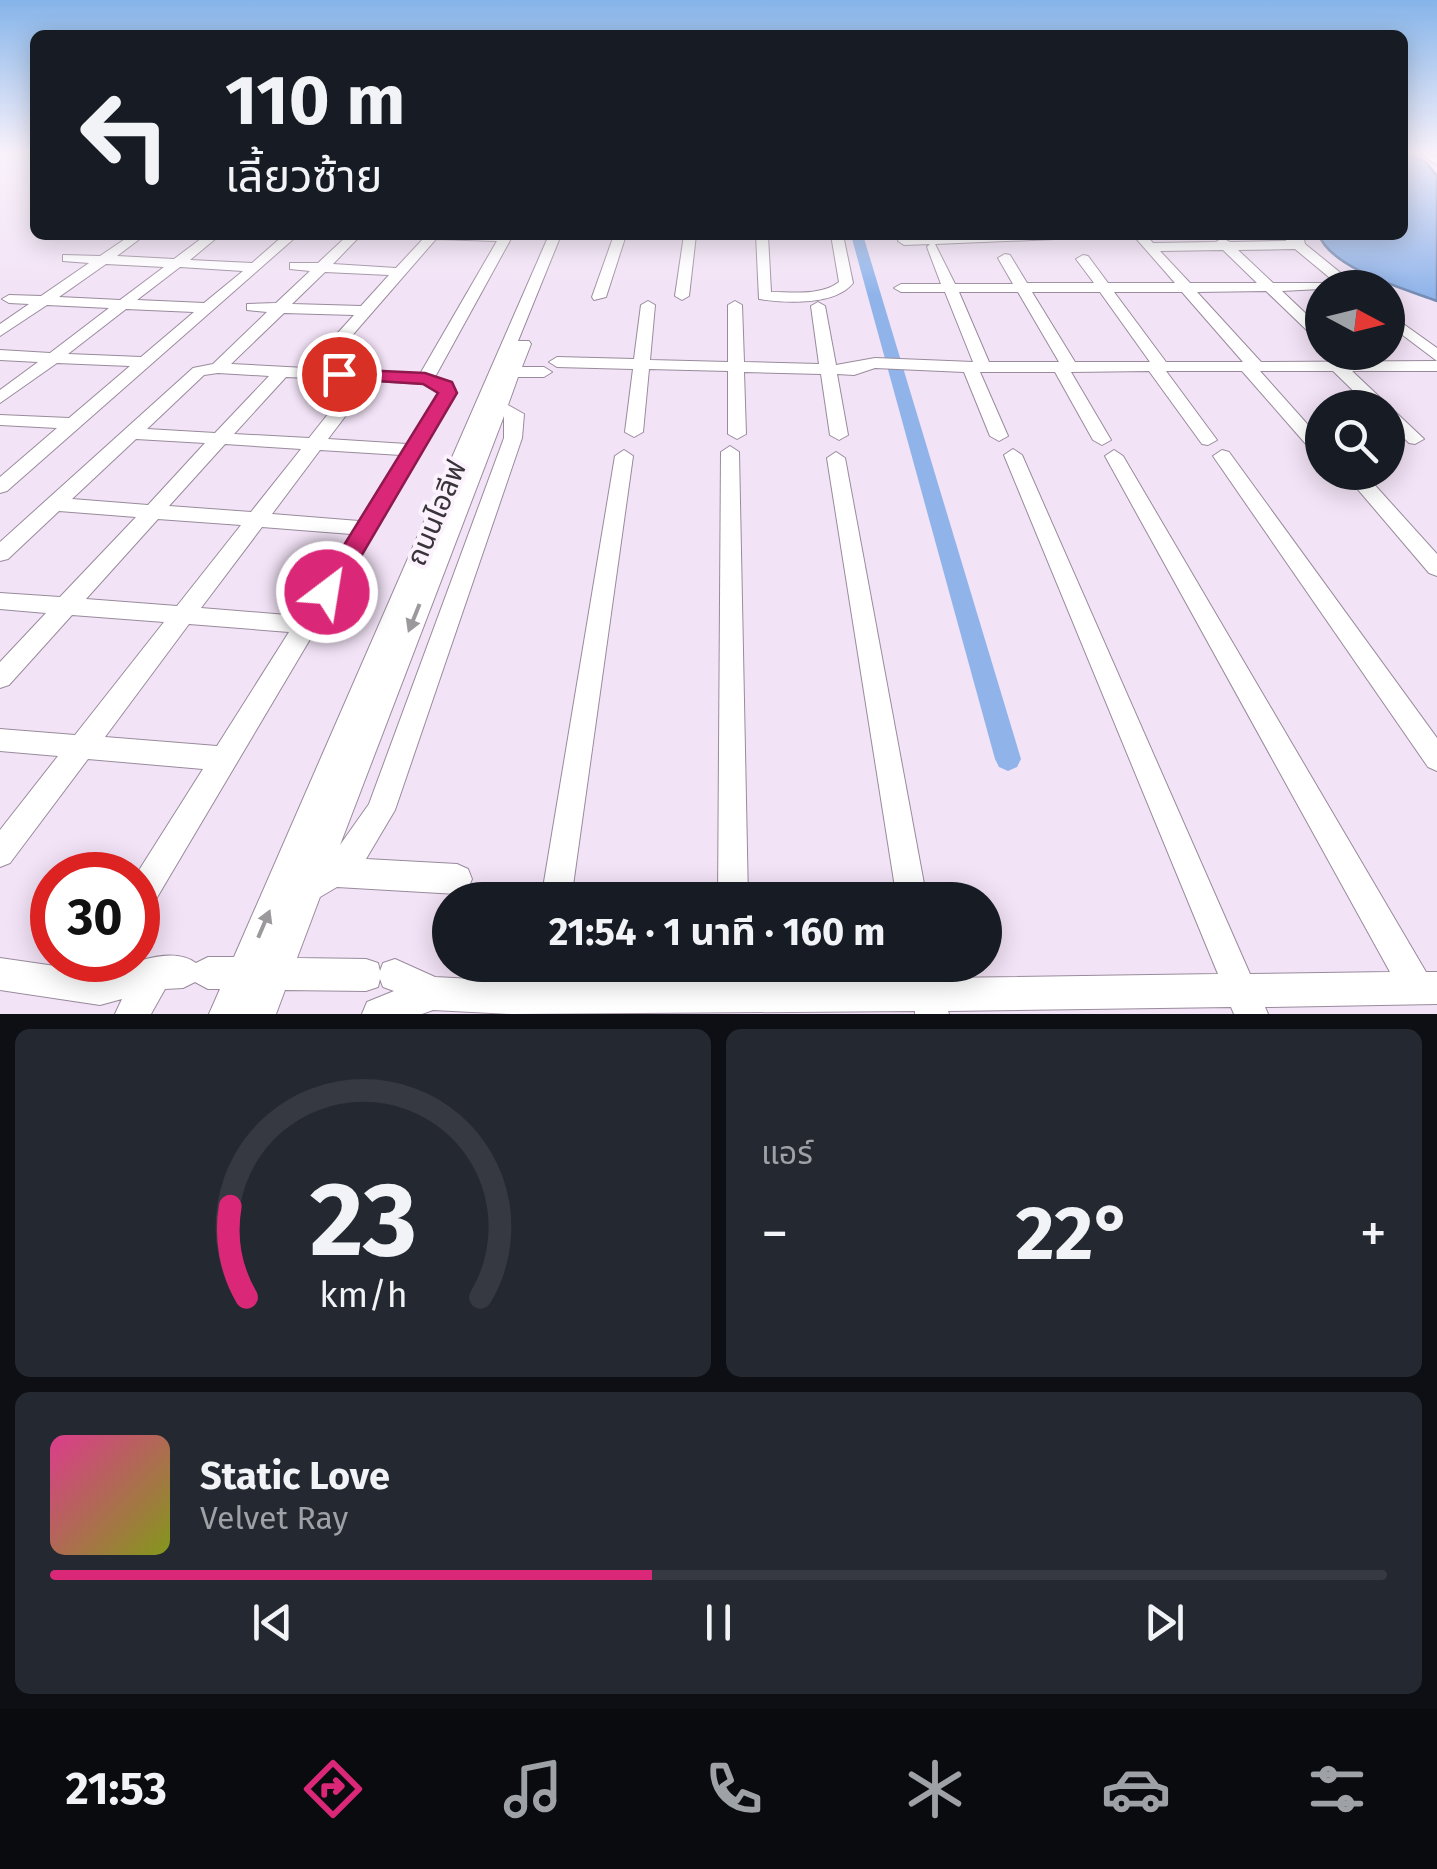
<!DOCTYPE html>
<html lang="th">
<head>
<meta charset="utf-8">
<style>
	body { margin:0; font-family:"Fira Sans","Noto Sans Thai",sans-serif; background:#242831; color:#f1f3f6; height:100vh; display:flex; flex-direction:column; font-size:38px; white-space:nowrap }
	* { box-sizing:border-box; margin:0 }
	p { font-size:32px; color:#9ea1a6 }
	.icon { flex:none; width:55px; height:55px; fill:none; stroke:currentColor; stroke-width:2; stroke-linecap:round; stroke-linejoin:round }
	.map { position:relative; height:1014px; overflow:hidden }
	.details { display:flex; flex-direction:column; gap:15px; padding:15px; background:#0d0f14; flex:1 }
	.details>* { flex:none }
	.top-card { position:absolute; left:30px; top:30px; width:1378px; height:210px; border-radius:15px; box-shadow:0 5px 25px #0003; background:#171b24; color:#f1f3f6; overflow:hidden }
	.needle { width:65px; rotate:97deg }
	.buttons { position:absolute; left:1305px; top:270px; display:grid; gap:20px }
	.buttons a { display:grid; place-items:center; width:100px; height:100px; border-radius:50%; background:#171b24; box-shadow:0 5px 25px #0003; font-size:50px }
	.speed { position:absolute; left:30px; top:852px; display:flex; gap:20px; font-size:50px; font-weight:700; text-align:center }
	.speed>* { display:grid; place-content:center; width:130px; height:130px; border-radius:50%; background:#171b24; box-shadow:0 5px 25px #0003; line-height:1 }
	.speed .limit { border:15px solid #d22; background:#fff; color:#111 }
	.pin { position:absolute; display:grid; place-items:center; width:85px; height:85px; color:#fff; margin:-42px; border:5px solid #fff; border-radius:50%; box-shadow:0 2px 10px #0007 }
	.me { position:absolute; width:110px; margin:-55px; rotate:31deg; stroke-linejoin:round; filter:drop-shadow(0 0 8px #0008) }
	.turn { display:flex; align-items:center; gap:35px; height:210px; padding:0 30px; font-size:45px }
	.turn .icon { width:130px; height:130px; stroke-width:2.5 }
	.turn b { display:block; font-size:70px; line-height:85px }
	.big { font-size:75px; font-weight:700; line-height:1.1 }
	.details .tile { flex:1; display:flex; flex-direction:column; justify-content:center; gap:15px; min-width:0; padding:0 35px; border-radius:15px; background:#242831 }
	.details .dial { align-items:center; gap:0 }
	.dial svg { height:260px; overflow:visible; fill:none; stroke:#363941; stroke-width:7; stroke-linecap:round; text-anchor:middle }
	.dial text { fill:#f1f3f6; stroke:none }
	.song { display:flex; align-items:center; gap:30px }
	.cover { width:120px; height:120px; border-radius:15px; background:linear-gradient(135deg,hsl(330 70% 55%),hsl(70 70% 35%)) }
	.played { height:10px; border-radius:5px; background:linear-gradient(90deg,#db2777 45%,#363941 45%) }
	.keys { display:flex; justify-content:space-around; direction:ltr }
	.heat { display:flex; justify-content:space-between; align-items:center; font-size:55px; direction:ltr }
	.details .tiles { flex:1; display:grid; gap:15px; grid-template-columns:1fr 1fr }
	.tile:last-child { grid-column:span 2 }
	.trip { position:absolute; left:432px; top:882px; width:570px; height:100px; border-radius:50px; background:#171b24; box-shadow:0 5px 25px #0003; font-weight:700; line-height:100px; text-align:center }
	.tab-bar { display:flex; height:160px; justify-content:space-around; align-items:center; background:#090b0e; color:#9ea1a6 }
	.tab-bar .icon { width:70px; height:70px }
	.tab-bar .current { color:#db2777 }
	.tab-bar b { font-size:45px; color:#f1f3f6 }
	.map>svg:first-child { display:block }
</style>
</head>
<body>
<div class="map">
<svg width="1437" height="1014" viewBox="0 0 1437 1014">
	<rect width="100%" height="100%" fill="#f2e3f6"/>
	<path fill="#90b4ea" stroke="#768db5" stroke-width="2.5" d="M1403,153L1426,162L1437,176V301C1405,289 1332,269 1319,235H1402Z"/>
	<g fill="none" stroke-linecap="round" stroke-linejoin="round">
		<polygon fill="#90b4ea" fill-rule="evenodd" points="851,235 863,235 1021,759 1017,767 1008,771 999,767 995,759"/>
		<g stroke="#998b9c" stroke-width="2">
			<g id="minor">
				<polygon points="1418,152 1430,152 1437,157 1437,165"/>
				<path d="M131,235H145L117,256L174,259L206,235H220L190,260L252,263L284,235H298L7,491L0,493V477L57,428L0,425V415L69,418L130,366L57,363L0,403V390L38,362L0,360V350L50,353L109,308L47,305L0,336V324L29,304L9,303L2,299L9,295L41,296L89,263L63,261V255L100,256ZM106,264L164,267L120,300L59,297ZM180,267L243,271L204,303L137,300ZM126,309L194,312L141,357L68,354Z"/>
				<path d="M348,235H361L333,264L396,268L423,239L416,235H513L435,377L451,382L456,393L149,911L138,915L136,875L203,769L88,759L10,863L0,867V830L58,756L0,751V729L75,735L164,622L72,615L9,685L0,688V662L46,613L0,609V593L60,597L136,517L59,511L8,559L0,561V542L193,368L213,364L267,312L247,310V304L276,303L310,271L290,269V263H318ZM436,239L497,241L420,374L323,369ZM325,272L389,275L361,306L292,304ZM284,313L354,315L306,368L231,364ZM218,373L269,376L215,433L147,429L204,375ZM286,377L355,380L309,438L234,434ZM372,381L423,384L438,389L440,393L407,444L328,439ZM136,439L205,443L148,505L72,499ZM225,444L301,449L251,512L169,506ZM320,450L401,455L359,521L272,514ZM158,519L241,525L177,606L86,599ZM262,527L351,534L299,616L201,608ZM189,624L289,632L217,746L105,737Z"/>
				<path d="M549,235H561L518,341H529L531,344L522,367H544L552,372L544,377H518L508,405L524,414L522,438L395,810L366,859L457,864L468,869L472,879L468,889L457,894L337,887L320,897L297,958L366,959L378,963L380,971L383,963L395,959L435,977L527,982L530,965H562L560,982L718,980V965H750L751,980L909,978L907,965H939L942,978L1218,974L1004,455L1013,449L1022,455L1250,974L1390,972L1105,456L1114,450L1123,456L1426,972H1437V1004L1265,1007L1268,1014H1234L1231,1007L948,1011L949,1014H915V1011L512,1014L433,1010L422,1014H362L367,1002L394,991L383,987L380,979L378,987L366,991L285,990L276,1014H209L220,989H208L195,982L183,988L165,989L151,1014H115L122,999L100,1005L0,990V958L76,969L81,960H116L112,969C138,962 173,946 196,963L208,957H234ZM504,416V438L369,804L340,845Z"/>
				<polygon points="614,235 626,235 606,297 594,300 592,297"/>
				<polygon points="684,235 696,235 689,296 682,300 675,296"/>
				<path d="M756,235H768L771,292C793,292 821,296 839,282L831,235H843L853,283C835,306 786,303 759,299Z"/>
				<path d="M959,235H1061L1055,239L935,244L955,284H1013L998,258L1005,254L1010,255L1027,283H1094L1076,259L1083,255L1088,256L1108,283H1175L1133,235H1146L1153,243L1216,242L1222,238L1230,242L1286,241L1285,235H1303L1305,244L1358,287L1282,291L1322,329V342L1317,340L1266,291L1197,292L1261,362L1437,361V371H1352L1424,439L1415,444L1409,443L1388,422V408H1371L1333,371H1260L1317,435L1320,439L1311,444L1305,443L1242,371H1166L1217,440L1208,445L1202,444L1149,371L1071,372L1111,440L1102,445L1093,440L1055,372H980L1008,436L999,441L990,436L964,372L875,368L854,375L837,374L848,435L839,440L830,435L821,374L744,372L746,434L737,439L728,434V371L649,369L643,432L634,437L625,432L633,369L557,367L549,362L557,357L634,359L641,305L648,301L655,305L650,360L728,362V305L735,301L742,305L744,362L819,364L811,306L818,302L825,306L836,365L875,358L973,362L945,292H901L894,288L901,284H941L927,247L930,244L904,245L898,241L899,238ZM1295,249L1336,283H1273L1238,250ZM1223,250L1257,283H1190L1160,251ZM959,292H1018L1059,362H989ZM1032,292H1100L1150,362H1075ZM1114,292H1182L1243,362H1166Z"/>
				<polygon points="1388,313 1437,348 1437,361 1388,324"/>
				<polygon points="730,446 739,452 748,900 718,900 721,452"/>
				<polygon points="624,450 633,456 571,900 541,900 615,456"/>
				<polygon points="1222,450 1229,452 1437,738 1437,771 1428,767 1213,456"/>
				<polygon points="836,452 845,458 927,900 897,900 827,458"/>
				<polygon points="1343,472 1363,472 1437,554 1437,576 1429,573"/>
			</g>
		</g>
		<use href="#minor" fill="#fff" fill-rule="evenodd"/>
	</g>
	<defs><path id="oneway-solid" d="M-6-.8H1V-3.2L6.5 0L1 3.2V.8H-6Z" transform="scale(2.5)"/></defs>
	<g fill="#9c999c">
		<use href="#oneway-solid" transform="translate(414 618) rotate(112)"/>
		<use href="#oneway-solid" transform="translate(264 924) rotate(-67)"/>
	</g>
	<linearGradient id="sky" x2="0" y2="1"><stop stop-color="#85b4e9"/><stop offset="0.52" stop-color="#f9f2fb"/><stop offset="1" stop-color="#f9f2fb" stop-opacity="0"/></linearGradient>
	<rect width="1437" height="294" fill="url(#sky)"/>
	<polygon fill="#db2777" stroke="#8e194d" stroke-width="2.5" points="339,369 425,373 452,382 457,393 336,599 318,599 315,592 438,393 423,384 332,378 332,371"/>
	<g text-anchor="middle" stroke-width="8" stroke-linejoin="round" paint-order="stroke">
		<g font-size="28" fill="#39333a" stroke="#fcf2fe">
			<text transform="translate(436 513) rotate(-67)" y="10">ถนนไอลีฟ</text>
		</g>
	</g>
</svg>
<div class="buttons">
<a><svg class="needle" viewBox="-14 -14 28 28"><path d="M0-13l5 13h-10z" fill="#e53935"/><path d="M0 13l5-13h-10z" fill="#9ea1a6"/></svg></a>
<a><svg class="icon" aria-label="search" viewBox="0 0 24 24"><circle cx="10" cy="10" r="6"/><path d="M15 15l6 6"/></svg></a>
</div>
<div class="speed"><div class="limit">30</div></div>
<div class="pin" style="left:339px;top:374px;background:#d93025"><svg class="icon" aria-label="arrive" viewBox="0 0 24 24"><path d="M6 21V4h12l-3 4 3 4H6"/></svg></div>
<svg class="me" style="left:327px;top:592px" viewBox="-20 -20 40 40"><circle r="17" fill="#db2777" stroke="#fff" stroke-width="3"/><path d="M0-11L8 9 0 5-8 9z" fill="#fff"/></svg>
<div class="trip">21:54 · 1 นาที · 160 m</div>
<div class="top-card">
<div class="turn"><svg class="icon" aria-label="left" viewBox="0 0 24 24"><path d="M17 20v-9H6M10 6l-5 5 5 5"/></svg><div><b>110 m</b>เลี้ยวซ้าย</div></div>
</div>
</div>
<section class="details">
<div class="tiles">
<div class="tile dial"><svg viewBox="0 0 100 80">
<path d="M14 69A42 42 0 1 1 86 69"/>
<path d="M14 69A42 42 0 0 1 9 41" stroke="#db2777"/>
<text x="50" y="56" font-size="32" font-weight="700">23</text>
<text x="50" y="72" font-size="11">km/h</text>
</svg></div>
<div class="tile"><p>แอร์</p>
<div class="heat"><a>−</a><b class="big">22°</b><a>+</a></div>
</div>
<div class="tile">
<div class="song"><i class="cover"></i><div><b>Static Love</b><p>Velvet Ray</p></div></div>
<div class="played"></div>
<div class="keys"><svg class="icon" aria-label="previous" viewBox="0 0 24 24"><path d="M18 5L8 12l10 7zM5 5v14"/></svg><svg class="icon" aria-label="pause" viewBox="0 0 24 24"><path d="M8 5v14M16 5v14"/></svg><svg class="icon" aria-label="next" viewBox="0 0 24 24"><path d="M6 5l10 7-10 7zM19 5v14"/></svg></div>
</div>
</div>
</section>
<nav class="tab-bar">
<b>21:53</b>
<svg class="icon current" aria-label="directions" viewBox="0 0 24 24"><path d="M12 3l9 9-9 9-9-9zM9 14v-3h6M13 9l2 2-2 2"/></svg>
<svg class="icon" aria-label="music" viewBox="0 0 24 24"><path d="M9 18V5l10-2v13"/><circle cx="6" cy="18" r="3"/><circle cx="16" cy="16" r="3"/></svg>
<svg class="icon" aria-label="phone" viewBox="0 0 24 24"><path d="M5 4h4l2 5-3 2q2 4 5 5l2-3 5 2v4C11 20 4 13 5 4z"/></svg>
<svg class="icon" aria-label="climate" viewBox="0 0 24 24"><path d="M12 3v18M4 7l16 10M4 17L20 7"/></svg>
<svg class="icon" aria-label="car" viewBox="0 0 24 24"><path d="M5 17H2v-5l4-1 3-4h7l3 4 3 1v5h-3M9 17h6M6 11h13"/><circle cx="7" cy="17" r="2"/><circle cx="17" cy="17" r="2"/></svg>
<svg class="icon" aria-label="filters" viewBox="0 0 24 24"><path d="M4 7h16M4 17h16"/><circle cx="9" cy="7" r="2"/><circle cx="15" cy="17" r="2"/></svg>
</nav>
</body>
</html>
